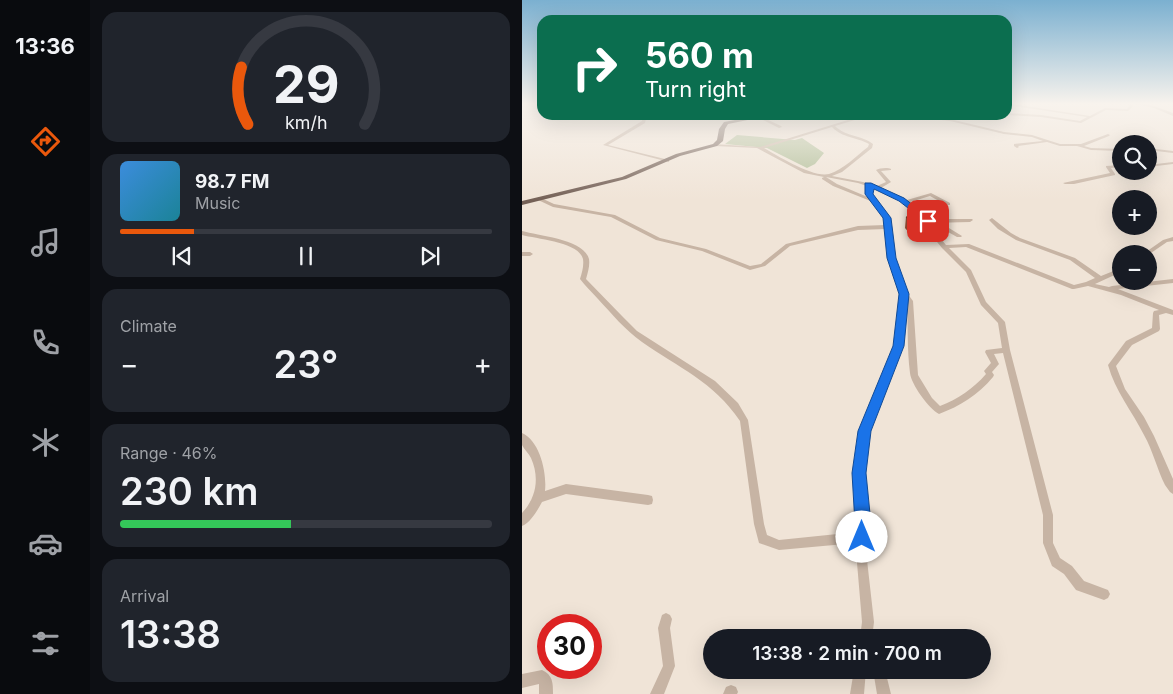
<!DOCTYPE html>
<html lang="en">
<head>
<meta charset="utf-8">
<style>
	body { margin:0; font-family:Inter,sans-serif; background:#20242c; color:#f1f3f6; height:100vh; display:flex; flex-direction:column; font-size:19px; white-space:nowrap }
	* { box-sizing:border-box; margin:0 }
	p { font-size:16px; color:#9ea1a6 }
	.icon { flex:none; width:28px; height:28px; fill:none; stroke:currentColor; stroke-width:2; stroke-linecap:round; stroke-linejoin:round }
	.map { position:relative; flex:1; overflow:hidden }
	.side { display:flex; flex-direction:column; gap:12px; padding:12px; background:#0d0f14; width:432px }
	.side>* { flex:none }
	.guide { position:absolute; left:15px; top:15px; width:475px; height:105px; border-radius:15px; box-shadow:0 5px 20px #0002; background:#0b6e4f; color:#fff; overflow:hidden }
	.buttons { position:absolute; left:590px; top:135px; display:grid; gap:10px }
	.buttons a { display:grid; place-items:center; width:45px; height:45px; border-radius:50%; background:#171b24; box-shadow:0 5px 20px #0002; font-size:25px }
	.speed { position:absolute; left:15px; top:614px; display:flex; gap:10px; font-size:25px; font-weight:700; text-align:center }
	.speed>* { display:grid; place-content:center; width:65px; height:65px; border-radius:50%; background:#171b24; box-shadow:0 5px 20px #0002; line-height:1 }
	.speed .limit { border:8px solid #d22; background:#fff; color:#111 }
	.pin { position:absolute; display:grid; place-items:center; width:42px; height:42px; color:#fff; margin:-21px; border-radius:10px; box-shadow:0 2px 8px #0006 }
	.me { position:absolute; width:55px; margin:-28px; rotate:0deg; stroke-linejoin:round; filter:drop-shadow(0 0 4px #0008) }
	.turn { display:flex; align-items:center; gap:18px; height:105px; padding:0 25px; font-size:22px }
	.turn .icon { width:65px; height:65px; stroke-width:2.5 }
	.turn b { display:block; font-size:35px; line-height:42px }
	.big { font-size:38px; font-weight:600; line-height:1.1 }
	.side .widget { flex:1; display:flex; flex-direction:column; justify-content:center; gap:8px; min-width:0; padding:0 18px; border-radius:15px; background:#20242c }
	.side .dial { align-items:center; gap:0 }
	.dial svg { height:130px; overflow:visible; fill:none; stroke:#363941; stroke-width:7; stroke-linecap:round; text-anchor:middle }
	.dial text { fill:#f1f3f6; stroke:none }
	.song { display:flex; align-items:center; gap:15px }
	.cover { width:60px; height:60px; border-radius:8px; background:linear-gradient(135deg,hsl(210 70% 55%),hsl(190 70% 35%)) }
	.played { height:5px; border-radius:2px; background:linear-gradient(90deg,#ea580c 20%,#363941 20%) }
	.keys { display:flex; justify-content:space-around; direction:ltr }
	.heat { display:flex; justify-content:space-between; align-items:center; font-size:28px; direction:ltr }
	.charge { height:8px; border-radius:4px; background:linear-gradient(90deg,#34c759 46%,#363941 0) }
	.trip { position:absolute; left:181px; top:629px; width:288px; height:50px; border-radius:25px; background:#171b24; box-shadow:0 5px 20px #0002; font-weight:600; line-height:50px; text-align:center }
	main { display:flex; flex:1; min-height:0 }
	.dock { display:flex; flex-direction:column; width:90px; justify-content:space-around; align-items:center; background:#090b0e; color:#9ea1a6 }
	.dock .icon { width:35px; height:35px }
	.dock .selected { color:#ea580c }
	.dock b { font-size:22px; color:#f1f3f6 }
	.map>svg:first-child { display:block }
</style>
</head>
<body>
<main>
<nav class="dock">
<b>13:36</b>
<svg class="icon selected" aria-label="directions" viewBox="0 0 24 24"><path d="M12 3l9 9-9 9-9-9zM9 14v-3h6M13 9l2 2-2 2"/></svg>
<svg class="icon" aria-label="music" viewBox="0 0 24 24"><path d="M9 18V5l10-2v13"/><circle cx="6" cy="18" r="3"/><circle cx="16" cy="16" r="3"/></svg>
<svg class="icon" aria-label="phone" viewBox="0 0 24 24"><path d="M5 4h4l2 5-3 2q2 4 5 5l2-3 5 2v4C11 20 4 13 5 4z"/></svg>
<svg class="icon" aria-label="climate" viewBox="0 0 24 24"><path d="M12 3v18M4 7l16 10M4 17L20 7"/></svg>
<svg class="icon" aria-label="car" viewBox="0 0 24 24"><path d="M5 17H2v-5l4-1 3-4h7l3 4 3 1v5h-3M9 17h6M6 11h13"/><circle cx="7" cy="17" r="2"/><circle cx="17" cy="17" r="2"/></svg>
<svg class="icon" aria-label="filters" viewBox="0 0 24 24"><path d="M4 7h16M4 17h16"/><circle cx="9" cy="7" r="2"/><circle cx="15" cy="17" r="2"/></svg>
</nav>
<section class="side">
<div class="widget dial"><svg viewBox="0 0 100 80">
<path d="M14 69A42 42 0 1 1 86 69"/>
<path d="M14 69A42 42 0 0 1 10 34" stroke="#ea580c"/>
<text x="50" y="56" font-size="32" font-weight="700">29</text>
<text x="50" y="72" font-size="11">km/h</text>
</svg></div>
<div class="widget">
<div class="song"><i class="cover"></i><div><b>98.7 FM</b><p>Music</p></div></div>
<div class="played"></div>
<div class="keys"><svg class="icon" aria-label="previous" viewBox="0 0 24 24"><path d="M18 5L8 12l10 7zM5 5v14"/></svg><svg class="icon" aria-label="pause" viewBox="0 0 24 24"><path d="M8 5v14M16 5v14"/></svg><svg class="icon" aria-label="next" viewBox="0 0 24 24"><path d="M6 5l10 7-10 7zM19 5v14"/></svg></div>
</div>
<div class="widget"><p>Climate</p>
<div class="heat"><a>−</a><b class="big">23°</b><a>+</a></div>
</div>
<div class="widget"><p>Range · 46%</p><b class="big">230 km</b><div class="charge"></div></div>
<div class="widget"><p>Arrival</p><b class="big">13:38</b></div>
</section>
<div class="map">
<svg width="651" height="694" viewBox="0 0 651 694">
	<rect width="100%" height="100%" fill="#f0e4d7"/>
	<polygon fill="#b1be98" points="215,135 273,140 280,138 302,153 293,164 285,168 245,148 203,144"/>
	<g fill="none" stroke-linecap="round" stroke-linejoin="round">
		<g fill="#c7b4a4" fill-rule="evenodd">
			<polygon points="485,103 568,116 583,108 605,109 607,106 605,103 608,103 611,106 606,111 584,110 559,123 519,117 485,115 485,113 519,115 558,121 565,117 485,105"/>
			<path d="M610,103C624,102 638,108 651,113V116L632,108Z"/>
			<polygon points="121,115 125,115 123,123 86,145 147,160 147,162 81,145 120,121"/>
			<path d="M342,115H358L346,116L313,126C324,137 340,135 351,144L350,148L320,172L310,176L346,183L355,186L364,182L354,170C357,168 366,167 369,169V170L359,171L369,182L359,188L385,200L409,193L428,203V205H424L408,196L388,202L405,215L408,219H450L451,220L448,222L409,223V224L422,225L440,236L439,237H435L419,228H410L424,245L447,244L552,285L564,282L573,278L548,260L494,240L476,229L467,220L470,218L489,233L498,238L553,258L579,276L599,268V272L573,284L587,287L590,286L651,279V283L596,289L651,310V315L644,313L637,315L638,329L637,331L610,345L594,366L603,389L622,417L632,436L651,479V494L648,492L643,485C635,469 631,451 622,435C610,411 593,391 586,365L604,341L630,328L631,313L632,311L637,310L599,295L566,286L552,289H550L444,247L427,248L449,270L464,302L483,322L488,350L531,515V543L538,558L550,566L562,581L586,590L588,594L586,598L582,600L554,590L542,574L530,566L521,543V515L481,353L472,354L477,364L470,372L472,375L471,377C456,395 438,406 417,414C407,409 389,384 388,373C385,349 386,325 385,301L380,346L347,431L342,473L346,524L344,551L352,622L350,638H338L340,622L334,551V543L257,550L237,543L232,524L218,421C191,381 157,368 120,342C103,330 90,314 76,299C70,292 63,286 58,279C60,273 62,266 61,259C57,242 15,239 0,235V231C17,236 62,239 67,259C68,265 66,272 64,279L100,316L115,331L193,381L216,403L226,420L242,524L245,535L257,540L335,532L336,524L332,473L339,431L372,346L379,294L367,258L364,229L336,230L268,246L243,266L228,270L180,251L134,240L89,217L31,207L14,199L17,197L32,204L93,215L138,238L184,249L228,266L239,264L264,244L336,226L363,225L362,218L351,202L311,186L300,179V178L302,177L282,173L235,148L193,146H192V144L238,147ZM310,127C320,138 335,137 347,144L346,147C334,156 321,170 307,174C291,178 256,156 242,148ZM304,177L336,183L345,186V194L348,198L315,184ZM350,188L362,192L378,200L401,217L406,231L420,248L444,272L459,305L476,323L480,348L464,350L463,352L469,363L462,371L464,374C451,389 436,399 418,406L410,398L396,375L391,301L385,293L373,258L368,218L349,194Z"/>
			<polygon points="375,115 388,115 428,119 482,132 510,135 538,144 559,144 586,134 588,135 587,136 562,146 569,148 599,149 599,151 569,150 555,146 538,146 525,142 496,146 497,147 495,148 492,146 492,144 521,141 510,137 482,134 428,121"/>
			<polygon points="238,116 259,126 260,127 257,128 237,118"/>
			<polygon points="626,148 651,151 651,153 626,150"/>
			<polygon points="651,162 651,164 626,167 626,165"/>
			<polygon points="599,165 599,167 589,168 593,174 593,175 552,184 543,184 541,183 588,173 584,167 584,166"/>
			<polygon points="651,237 651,241 645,242 626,255 626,254 621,254 641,240"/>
			<polygon points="0,252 8,252 11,254 8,256 0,256"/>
			<path d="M0,433C18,441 25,473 23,491L44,484L126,495L130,496L131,500L130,504L126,505L44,494L20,502C15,511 9,522 0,526V513C14,498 18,478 9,458C7,454 2,449 0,445C0,442 0,436 0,433Z"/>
			<polygon points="144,613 148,615 150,619 148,628 153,666 142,694 128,694 141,666 136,628 140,615"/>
			<path d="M20,670C31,675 31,683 31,694H17V684L0,688V674Z"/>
			<polygon points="332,670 344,670 342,694 328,694"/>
			<polygon points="351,670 363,670 369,694 355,694"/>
			<polygon points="209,685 214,687 216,692 215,694 201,694 204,687"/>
		</g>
		<polygon fill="#746056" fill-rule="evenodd" points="240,115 250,115 206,124 203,129 201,141 195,146 158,156 104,179 0,205 0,201 100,177 154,154 191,144 195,140 197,129 202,122"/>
	</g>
	<polygon fill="#a75339" points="384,217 406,220 404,230 388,234 383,228"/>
	<polygon fill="#88442e" points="406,220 404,230 388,234 390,224"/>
	<polygon fill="#c26142" stroke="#88442e" points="400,214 406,220 390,224 384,217"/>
	<linearGradient id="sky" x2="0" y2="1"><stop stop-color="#7bb0d0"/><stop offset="0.52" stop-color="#f8f3ed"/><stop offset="1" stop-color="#f8f3ed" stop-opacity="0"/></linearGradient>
	<rect width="651" height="200" fill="url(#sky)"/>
	<polygon fill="#1a73e8" stroke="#114b97" points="343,183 349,183 382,198 411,221 404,222 377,201 352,189 351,194 369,218 374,258 387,294 382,346 349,431 344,473 349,524 346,543 340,545 335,543 332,537 333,524 330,473 336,431 371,346 377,294 365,258 361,218 343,194"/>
</svg>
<div class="buttons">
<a><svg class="icon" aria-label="search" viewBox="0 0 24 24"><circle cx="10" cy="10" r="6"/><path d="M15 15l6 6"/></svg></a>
<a>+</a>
<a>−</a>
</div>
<div class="speed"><div class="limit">30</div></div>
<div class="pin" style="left:406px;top:221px;background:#d93025"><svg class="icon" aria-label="arrive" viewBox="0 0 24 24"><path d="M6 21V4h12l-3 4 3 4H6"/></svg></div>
<svg class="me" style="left:340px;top:537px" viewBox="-20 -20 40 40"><circle r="19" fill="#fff"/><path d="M0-13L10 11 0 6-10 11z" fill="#1a73e8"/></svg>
<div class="trip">13:38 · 2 min · 700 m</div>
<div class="guide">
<div class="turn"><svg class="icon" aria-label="right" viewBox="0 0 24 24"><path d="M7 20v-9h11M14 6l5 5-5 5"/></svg><div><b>560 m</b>Turn right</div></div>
</div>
</div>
</main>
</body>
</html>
